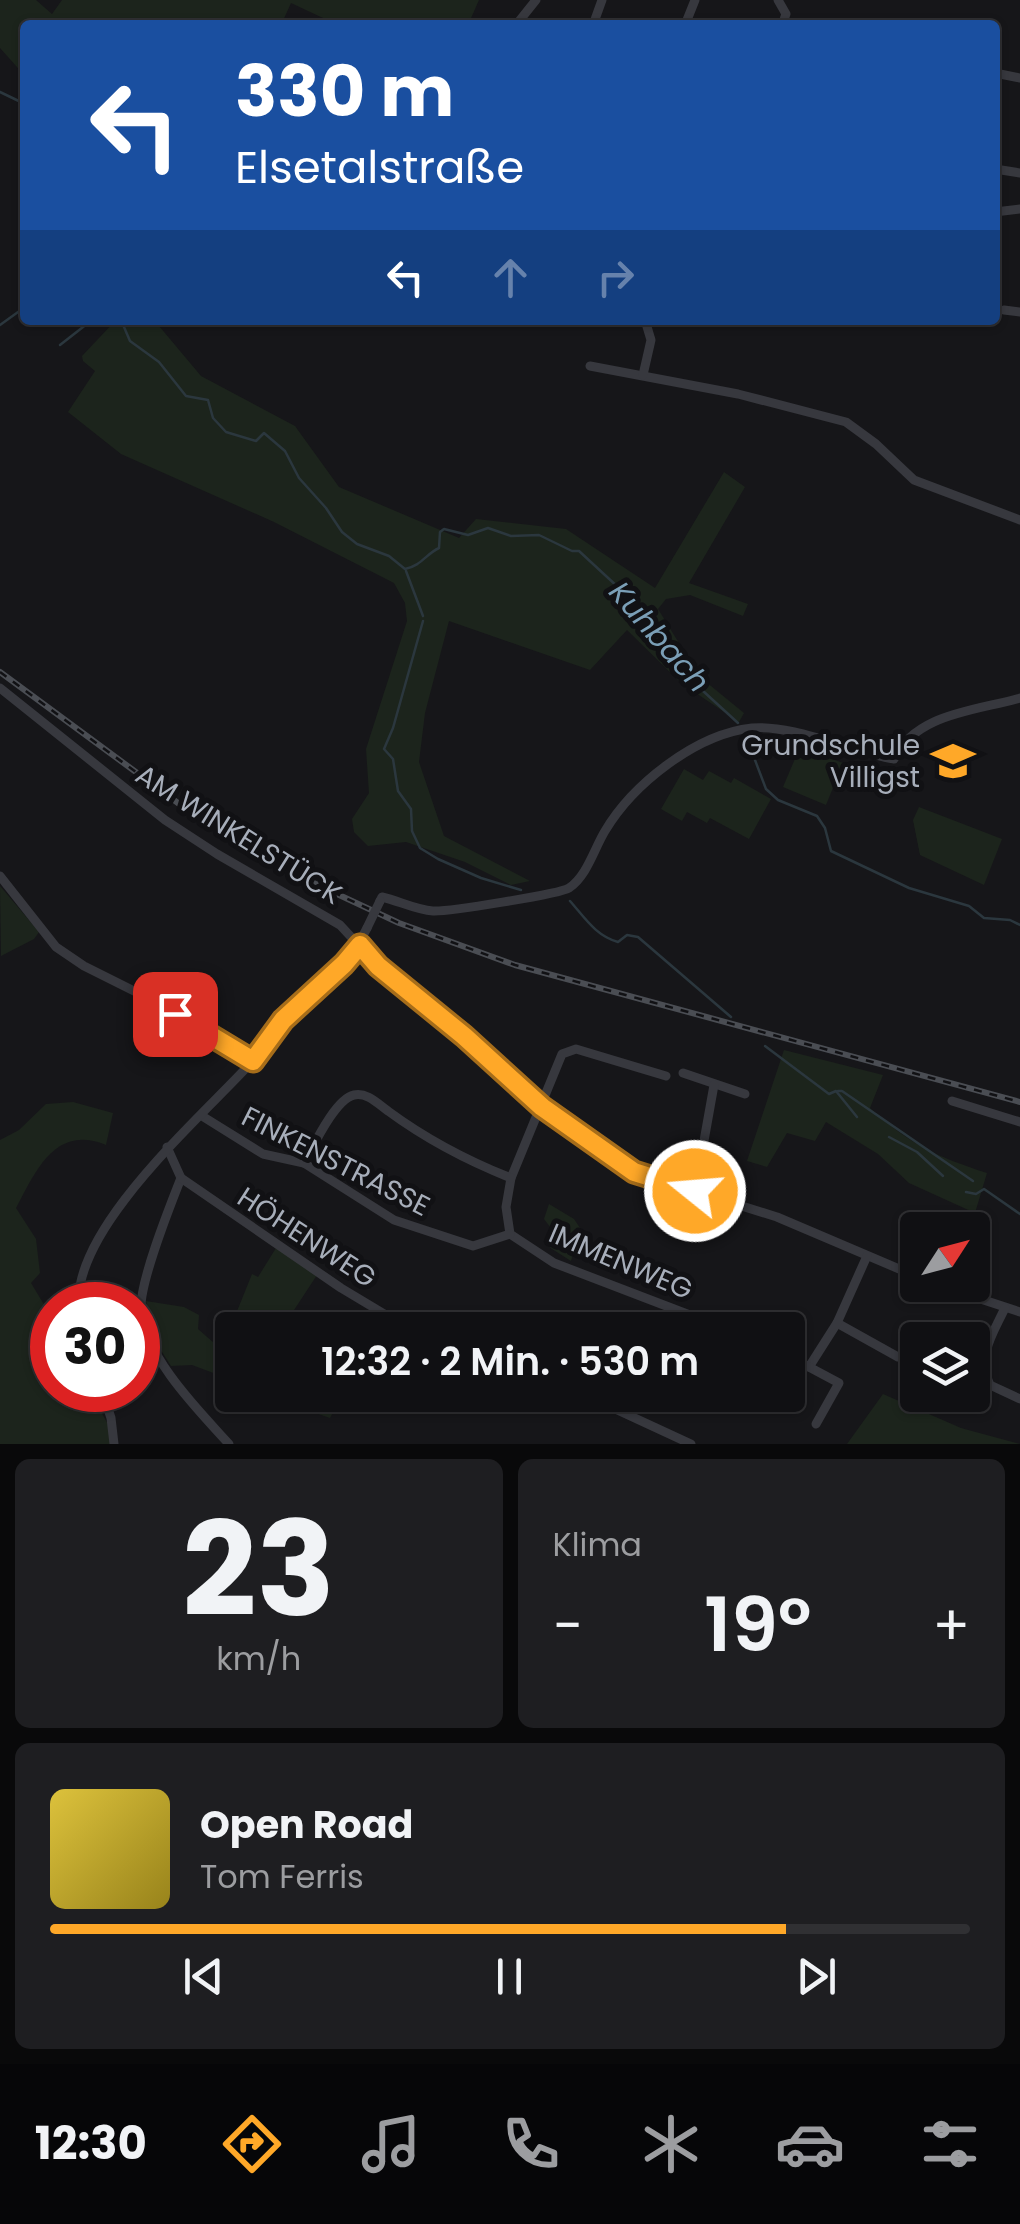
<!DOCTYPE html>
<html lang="de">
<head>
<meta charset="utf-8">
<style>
	body { margin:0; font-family:Poppins,sans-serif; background:#1e1e21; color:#f1f3f6; height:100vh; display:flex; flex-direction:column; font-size:38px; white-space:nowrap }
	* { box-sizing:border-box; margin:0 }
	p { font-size:32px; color:#9c9da0 }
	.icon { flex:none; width:55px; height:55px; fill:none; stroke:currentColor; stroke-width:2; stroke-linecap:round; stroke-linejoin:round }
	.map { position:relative; height:1444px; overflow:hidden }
	.drawer { display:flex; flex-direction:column; gap:15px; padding:15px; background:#09090a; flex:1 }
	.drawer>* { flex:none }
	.banner { position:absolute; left:20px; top:20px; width:980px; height:305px; border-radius:10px; box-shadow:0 2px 8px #0004,0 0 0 2px #303033; background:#1a4fa0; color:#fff; overflow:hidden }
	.needle { width:65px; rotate:54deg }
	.controls { position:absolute; left:900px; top:1212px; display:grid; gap:20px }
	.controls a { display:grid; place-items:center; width:90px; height:90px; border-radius:10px; background:#101013; box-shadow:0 2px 8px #0004,0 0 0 2px #303033; font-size:50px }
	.speed { position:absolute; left:30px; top:1282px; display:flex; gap:20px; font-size:50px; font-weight:700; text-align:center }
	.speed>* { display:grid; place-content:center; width:130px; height:130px; border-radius:50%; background:#101013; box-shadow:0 2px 8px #0004,0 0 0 2px #303033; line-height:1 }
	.speed .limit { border:15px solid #d22; background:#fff; color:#111 }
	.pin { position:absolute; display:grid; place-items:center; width:85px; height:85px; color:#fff; margin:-42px; border-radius:20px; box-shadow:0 5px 15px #0006 }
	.me { position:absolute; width:110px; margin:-55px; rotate:287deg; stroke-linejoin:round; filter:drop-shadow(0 0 8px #0008) }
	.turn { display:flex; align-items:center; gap:35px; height:210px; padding:0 50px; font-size:45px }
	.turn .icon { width:130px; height:130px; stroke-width:2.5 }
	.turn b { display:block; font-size:70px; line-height:85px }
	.lanes { display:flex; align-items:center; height:95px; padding:0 50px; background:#0003; justify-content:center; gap:50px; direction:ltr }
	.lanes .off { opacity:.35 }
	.big { font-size:75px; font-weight:600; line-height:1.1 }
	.drawer .tile { flex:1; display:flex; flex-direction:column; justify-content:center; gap:15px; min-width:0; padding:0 35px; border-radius:15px; background:#1e1e21 }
	.drawer .dial { align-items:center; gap:0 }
	.dial b { font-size:130px; line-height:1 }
	.song { display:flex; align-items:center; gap:30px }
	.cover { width:120px; height:120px; border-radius:15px; background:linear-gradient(135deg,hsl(50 70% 55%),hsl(50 70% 35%)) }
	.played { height:10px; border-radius:5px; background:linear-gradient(90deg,#ffa828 80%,#303033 80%) }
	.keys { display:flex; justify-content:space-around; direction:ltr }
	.heat { display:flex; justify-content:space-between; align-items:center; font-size:55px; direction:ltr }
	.drawer .tiles { flex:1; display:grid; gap:15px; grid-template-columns:1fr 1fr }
	.tile:last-child { grid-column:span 2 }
	.trip { position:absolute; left:215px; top:1312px; width:590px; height:100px; border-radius:10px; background:#101013; box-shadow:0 2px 8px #0004,0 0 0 2px #303033; font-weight:600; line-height:100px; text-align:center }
	.menu { display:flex; height:160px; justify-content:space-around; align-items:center; background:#060608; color:#9c9da0 }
	.menu .icon { width:70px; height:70px }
	.menu .on { color:#ffa828 }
	.menu b { font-size:45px; color:#f1f3f6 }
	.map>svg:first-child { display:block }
</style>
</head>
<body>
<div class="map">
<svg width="1020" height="1444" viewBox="0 0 1020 1444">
	<rect width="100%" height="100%" fill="#161619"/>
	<g fill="#1c241c">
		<polygon points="0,0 36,0 52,14 62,0 479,0 468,25 338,25 291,3 281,25 25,25 25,76 0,48"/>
		<polygon points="116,320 154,320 201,376 295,426 339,487 459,538 476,519 566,529 655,588 724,472 745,487 689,583 748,604 743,616 690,595 666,599 658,609 700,677 744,713 739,722 681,683 627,630 590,670 449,621 425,713 419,762 444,836 530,881 511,885 465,862 406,842 368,846 354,832 352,819 369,793 366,749 407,621 405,603 394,583 274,522 121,454 68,412 95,371 83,361 82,356"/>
		<polygon points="800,747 843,763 826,805 783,787"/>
		<polygon points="684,769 703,780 709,771 731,783 734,778 771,799 749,839 710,818 707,823 687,812 682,821 661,809"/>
		<polygon points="919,807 1002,839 984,885 920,855 913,820"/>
		<polygon points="0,886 39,932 34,939 1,956"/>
		<path d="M784,1050L883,1075L870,1108C911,1145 935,1156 987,1173L975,1213L909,1183L878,1154L826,1122L815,1141L787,1133L767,1167L747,1161Z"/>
		<path d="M73,1102L113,1113L106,1145C55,1124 36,1171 16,1208L36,1239L40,1273L31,1283L52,1318L50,1333L52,1338V1390H89L110,1428L111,1444H0V1140L19,1130L46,1104Z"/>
		<polygon points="549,1204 574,1219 580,1228 571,1261 549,1247 554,1232 544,1219"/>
		<polygon points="276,1248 317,1275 281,1330 232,1330 232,1380 192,1365 171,1366 157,1344 146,1301 184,1307 199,1315 198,1329 214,1343 229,1340 227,1336 252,1274 258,1277"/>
		<polygon points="883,1394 961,1428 1020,1444 847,1444"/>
		<polygon points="255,1395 342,1395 330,1418 267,1396 262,1410 252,1408"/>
	</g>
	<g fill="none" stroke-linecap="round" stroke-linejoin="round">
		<g stroke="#2b373e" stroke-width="2.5">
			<polyline points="0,92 25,104"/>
			<path d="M121,320L130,341L159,362L186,396L208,400L213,418L226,432L256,441L264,433L285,451L299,478L326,508L342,532L357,544L389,556L405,569C421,566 426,554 439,548L440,532L444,529L468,535L488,528L511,536L539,535L572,551H579L633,601L640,619L679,669L738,723"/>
			<polyline points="0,325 25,307"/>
			<polyline points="60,345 92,320"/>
			<polyline points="406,571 423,616"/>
			<polyline points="423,621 393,728 384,749 393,759 398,791 411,809 412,831 420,848 438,859 481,878 521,890"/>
			<polyline points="747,739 766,789 778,800 817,816 825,828 831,851 909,888 969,906 984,918 1010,920 1020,925"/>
			<path d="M570,901C585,918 596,936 618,942L627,935L638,937L731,1017"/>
			<polyline points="765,1046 829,1094 836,1091 857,1117"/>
			<polyline points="838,1091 842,1091 973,1181"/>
			<polyline points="889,1137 917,1152 943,1176"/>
			<polyline points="966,1192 976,1194 984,1189 1020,1214"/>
		</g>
		<g stroke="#37383e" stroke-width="9">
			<polyline points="778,0 786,14 782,25"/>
			<polyline points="516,25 536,0"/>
			<polyline points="593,25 602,0"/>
			<polyline points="685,25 695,0"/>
			<polyline points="995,73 1020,78"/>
			<polyline points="995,169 1020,173"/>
			<polyline points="995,212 1020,209"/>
			<polyline points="1004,310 1020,312"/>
			<polyline points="590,366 738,394 846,422 876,444 914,480 1020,520"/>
			<polyline points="643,375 651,340 645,320"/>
			<polyline points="0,688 165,820 217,854 340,925 378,966 464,1036 517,1086 634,1172 777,1217 918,1277"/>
			<polyline points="0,876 56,947 84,966 152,1000 253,1061"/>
			<path d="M380,901L382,897C399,901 416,910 433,911C446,912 560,894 569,888C587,876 594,849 605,831C633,784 696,734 752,728C792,724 852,752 894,759C916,713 976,711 1020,698"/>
			<polyline points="683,1073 745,1094"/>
			<polyline points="666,1076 576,1049 562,1054 511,1178 506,1207 510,1234 554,1263 729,1330"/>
			<polyline points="952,1101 1020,1122"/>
			<polyline points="202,1116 263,1154 304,1163 394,1220 473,1246 510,1234"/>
			<path d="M167,1147L181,1178C170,1206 139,1283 141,1310C145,1357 199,1411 229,1444"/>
			<path d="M304,1163C313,1147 335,1099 354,1095C367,1092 378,1104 388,1111C426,1139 468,1161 511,1178"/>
			<polyline points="181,1178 341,1288 411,1330"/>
			<polyline points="695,1191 714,1085"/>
			<polyline points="938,1285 1020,1312"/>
			<path d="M79,1305C73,1229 199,1119 248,1066C262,1051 271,1032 286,1018C314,988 349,966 367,928"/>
			<path d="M1005,1308C992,1335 977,1356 990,1385L1020,1399"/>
			<polyline points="837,1323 898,1357"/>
			<polyline points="788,1357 809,1367 837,1323 867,1256"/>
			<polyline points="809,1367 839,1383 816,1424"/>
			<polyline points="102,1390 111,1418 114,1444"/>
			<polyline points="585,1395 691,1444"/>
		</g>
		<g stroke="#4a4d53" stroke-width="6">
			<polyline id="rail" points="0,672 201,820 290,872 399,923 515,965 1020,1102"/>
		</g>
		<use href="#rail" stroke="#111114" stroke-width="2.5" stroke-dasharray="8" stroke-linecap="butt"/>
		<polyline stroke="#37383e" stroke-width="9" points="367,928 380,901"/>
	</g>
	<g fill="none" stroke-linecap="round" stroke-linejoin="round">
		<g stroke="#a66d1a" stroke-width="25">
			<polyline id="route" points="175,1014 253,1061 283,1020 344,964 360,945 378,966 464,1036 542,1107 634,1172 695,1191"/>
		</g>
		<use href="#route" stroke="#ffa828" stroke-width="18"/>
	</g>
	<defs>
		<g id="school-bare" transform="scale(3.45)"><path d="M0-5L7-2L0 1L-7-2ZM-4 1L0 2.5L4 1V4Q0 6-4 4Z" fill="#ffa828" stroke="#111114" stroke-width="2.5" paint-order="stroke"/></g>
	</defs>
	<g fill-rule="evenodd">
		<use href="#school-bare" x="953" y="761"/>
	</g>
	<g text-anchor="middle" stroke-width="10" stroke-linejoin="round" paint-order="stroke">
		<g font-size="28" fill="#a7aeba" stroke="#111114" text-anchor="end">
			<text x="920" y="755">Grundschule<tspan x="920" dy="32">Villigst</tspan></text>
		</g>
		<g font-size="28" fill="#a7aeba" stroke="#111114">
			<text transform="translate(239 834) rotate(32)" y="10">AM WINKELSTÜCK</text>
			<text transform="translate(336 1161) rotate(27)" y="10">FINKENSTRASSE</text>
			<text transform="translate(307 1237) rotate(33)" y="10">HÖHENWEG</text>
			<text transform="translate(621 1261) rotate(23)" y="10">IMMENWEG</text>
		</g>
		<g font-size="30" font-style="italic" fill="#7b9fb7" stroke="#111114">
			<text transform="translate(659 637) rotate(49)" y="10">Kuhbach</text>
		</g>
	</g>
</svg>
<div class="controls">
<a><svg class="needle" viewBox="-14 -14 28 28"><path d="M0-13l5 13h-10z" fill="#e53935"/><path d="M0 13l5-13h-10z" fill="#9c9da0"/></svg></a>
<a><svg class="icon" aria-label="layers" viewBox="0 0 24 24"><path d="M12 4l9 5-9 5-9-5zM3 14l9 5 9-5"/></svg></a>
</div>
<div class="speed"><div class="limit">30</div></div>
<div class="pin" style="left:175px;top:1014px;background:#d93025"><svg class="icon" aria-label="arrive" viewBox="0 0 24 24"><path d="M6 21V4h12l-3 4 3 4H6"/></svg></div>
<svg class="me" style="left:695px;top:1191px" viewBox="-20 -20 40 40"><circle r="17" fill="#ffa828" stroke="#fff" stroke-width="3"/><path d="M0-11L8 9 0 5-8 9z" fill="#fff"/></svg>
<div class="trip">12:32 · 2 Min. · 530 m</div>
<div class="banner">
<div class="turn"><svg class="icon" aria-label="left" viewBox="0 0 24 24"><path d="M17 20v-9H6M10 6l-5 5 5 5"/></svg><div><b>330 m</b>Elsetalstraße</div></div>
<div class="lanes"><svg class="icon" aria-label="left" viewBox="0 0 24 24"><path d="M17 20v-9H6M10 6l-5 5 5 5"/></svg><svg class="icon off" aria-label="ahead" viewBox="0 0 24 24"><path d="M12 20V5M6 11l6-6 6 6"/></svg><svg class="icon off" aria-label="right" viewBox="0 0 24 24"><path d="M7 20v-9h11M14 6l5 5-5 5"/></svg></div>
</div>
</div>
<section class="drawer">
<div class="tiles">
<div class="tile dial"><b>23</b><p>km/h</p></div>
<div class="tile"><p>Klima</p>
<div class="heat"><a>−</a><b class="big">19°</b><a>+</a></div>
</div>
<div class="tile">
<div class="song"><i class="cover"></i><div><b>Open Road</b><p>Tom Ferris</p></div></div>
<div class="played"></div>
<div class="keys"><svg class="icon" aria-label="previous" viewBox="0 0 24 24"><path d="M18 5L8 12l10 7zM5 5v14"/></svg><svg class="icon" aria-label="pause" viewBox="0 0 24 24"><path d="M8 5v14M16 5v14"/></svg><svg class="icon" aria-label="next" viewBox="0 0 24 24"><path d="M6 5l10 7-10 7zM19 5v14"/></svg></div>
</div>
</div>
</section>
<nav class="menu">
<b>12:30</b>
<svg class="icon on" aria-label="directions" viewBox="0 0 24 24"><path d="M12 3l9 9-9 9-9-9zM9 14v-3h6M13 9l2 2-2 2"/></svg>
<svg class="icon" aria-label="music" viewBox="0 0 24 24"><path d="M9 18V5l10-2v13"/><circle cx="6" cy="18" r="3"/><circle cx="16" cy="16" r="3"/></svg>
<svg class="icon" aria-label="phone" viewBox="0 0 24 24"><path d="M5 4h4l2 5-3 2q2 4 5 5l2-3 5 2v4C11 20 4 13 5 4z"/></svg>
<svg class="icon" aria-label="climate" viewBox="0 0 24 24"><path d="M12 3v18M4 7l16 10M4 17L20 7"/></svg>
<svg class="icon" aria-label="car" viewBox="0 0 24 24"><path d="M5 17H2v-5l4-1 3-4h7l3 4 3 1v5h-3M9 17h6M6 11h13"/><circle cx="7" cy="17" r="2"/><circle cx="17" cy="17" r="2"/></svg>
<svg class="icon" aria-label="filters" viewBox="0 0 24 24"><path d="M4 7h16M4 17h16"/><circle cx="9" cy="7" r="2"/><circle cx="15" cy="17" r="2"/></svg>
</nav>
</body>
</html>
